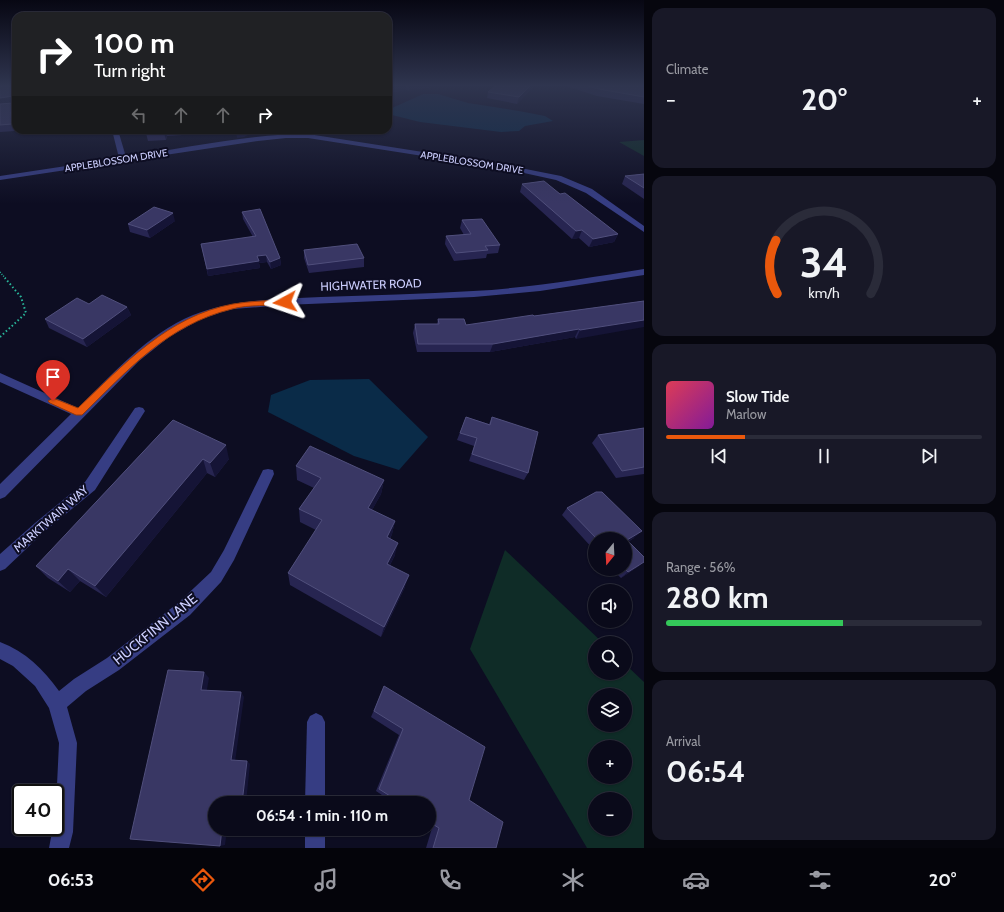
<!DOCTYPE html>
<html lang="en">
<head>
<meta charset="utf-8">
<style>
	body { margin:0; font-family:Cabin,sans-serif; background:#181827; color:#f1f3f6; height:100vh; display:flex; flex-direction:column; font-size:15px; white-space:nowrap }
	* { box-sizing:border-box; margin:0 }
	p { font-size:13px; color:#999aa2 }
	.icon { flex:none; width:22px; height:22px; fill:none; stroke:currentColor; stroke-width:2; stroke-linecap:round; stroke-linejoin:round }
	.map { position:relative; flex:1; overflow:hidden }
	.panel { display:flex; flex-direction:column; gap:8px; padding:8px; background:#06060e; width:360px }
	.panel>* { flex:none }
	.guide { position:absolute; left:12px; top:12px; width:380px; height:122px; border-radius:12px; box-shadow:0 1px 3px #0004,0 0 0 1px #2a2b39; background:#202124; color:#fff; overflow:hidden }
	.needle { width:26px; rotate:198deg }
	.tools { position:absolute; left:588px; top:532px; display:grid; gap:8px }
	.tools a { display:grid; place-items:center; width:44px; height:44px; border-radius:50%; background:#0a0a1a; box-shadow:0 1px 3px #0004,0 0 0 1px #2a2b39; font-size:20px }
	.speed { position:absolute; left:12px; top:784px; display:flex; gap:8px; font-size:20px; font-weight:700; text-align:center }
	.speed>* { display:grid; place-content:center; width:52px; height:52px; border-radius:50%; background:#0a0a1a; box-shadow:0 1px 3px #0004,0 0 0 1px #2a2b39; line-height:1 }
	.speed .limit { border:2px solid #111; border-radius:6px; background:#fff; color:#111 }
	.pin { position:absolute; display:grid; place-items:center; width:34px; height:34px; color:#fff; margin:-41px -17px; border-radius:50% 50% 50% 0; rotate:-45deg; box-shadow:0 0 4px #0007 }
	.pin .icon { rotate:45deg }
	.me { position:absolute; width:44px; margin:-22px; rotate:265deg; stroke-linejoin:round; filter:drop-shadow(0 0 3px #0008) }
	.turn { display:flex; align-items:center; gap:14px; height:84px; padding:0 16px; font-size:18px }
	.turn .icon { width:52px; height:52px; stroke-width:2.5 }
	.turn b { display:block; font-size:28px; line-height:34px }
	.lanes { display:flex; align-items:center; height:38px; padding:0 16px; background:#0003; justify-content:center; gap:20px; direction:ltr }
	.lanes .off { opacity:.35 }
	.big { font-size:30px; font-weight:800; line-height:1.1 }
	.panel .card { flex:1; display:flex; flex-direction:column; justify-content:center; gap:6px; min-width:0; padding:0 14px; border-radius:12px; background:#181827 }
	.panel .dial { align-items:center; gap:0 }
	.dial svg { height:104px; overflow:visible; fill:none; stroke:#2a2b39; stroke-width:7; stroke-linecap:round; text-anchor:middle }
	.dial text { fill:#f1f3f6; stroke:none }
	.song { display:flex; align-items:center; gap:12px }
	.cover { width:48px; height:48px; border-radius:6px; background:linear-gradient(135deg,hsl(350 70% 55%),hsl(290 70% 35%)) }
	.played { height:4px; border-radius:2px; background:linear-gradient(90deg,#ea580c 25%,#2a2b39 25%) }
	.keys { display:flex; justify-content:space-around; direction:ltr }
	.heat { display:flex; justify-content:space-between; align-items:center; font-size:22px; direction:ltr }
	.charge { height:6px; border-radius:3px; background:linear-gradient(90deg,#34c759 56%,#2a2b39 0) }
	.trip { position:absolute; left:208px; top:796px; width:228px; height:40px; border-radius:20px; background:#0a0a1a; box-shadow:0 1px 3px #0004,0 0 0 1px #2a2b39; font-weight:800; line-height:40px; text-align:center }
	.tab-bar { display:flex; height:64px; justify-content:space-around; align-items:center; background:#04040a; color:#999aa2 }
	.tab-bar .icon { width:28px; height:28px }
	.tab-bar .active { color:#ea580c }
	.tab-bar b { font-size:18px; color:#f1f3f6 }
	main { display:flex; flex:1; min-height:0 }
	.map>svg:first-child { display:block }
</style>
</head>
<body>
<main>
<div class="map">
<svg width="644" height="848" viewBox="0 0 644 848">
	<rect width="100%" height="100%" fill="#0d0d22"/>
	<g fill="#0f2c27" fill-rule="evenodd">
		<polygon points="644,140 644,156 619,142"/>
		<path d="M505,550L603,643H595V673H625V664L644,682V848H587L470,649ZM595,695H625V725H595ZM595,747H625V777H595ZM595,799H625V829H595Z"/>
	</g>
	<g fill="#0a2b48">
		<polygon points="423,94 438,94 468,103 519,111 545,116 553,121 525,126 519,131 501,132 420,122 388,114 390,109"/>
		<polygon points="369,379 428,437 399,470 354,456 268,412 271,395 310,380"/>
	</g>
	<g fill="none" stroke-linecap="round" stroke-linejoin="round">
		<polyline stroke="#29b79b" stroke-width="1.5" stroke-dasharray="1 1.5" stroke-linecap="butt" points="0,272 6,279"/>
		<polyline stroke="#29b79b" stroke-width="2" stroke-dasharray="1.5 2.5" stroke-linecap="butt" points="0,337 26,313 21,297 5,278"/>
		<g fill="#363d83" fill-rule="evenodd">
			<path d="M112,130H118L126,157C186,148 247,134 308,134L506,165L561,176L592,189L644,226V232L586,193L556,180L506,169L308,138H286L258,141L0,180V176L119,158Z"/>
			<path d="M644,269V275L540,291L474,297L285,305L233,309L222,312L199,320L169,337L139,361L5,497L0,499V484L71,414L0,382V373L78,408C113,374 147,334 193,315C234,299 278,299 321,297C372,295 422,294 473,291C530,288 587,278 644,269Z"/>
			<polygon points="139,407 143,408 145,411 95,490 45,531 5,569 0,571 0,554 35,523 85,482 135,408"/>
			<path d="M268,469L273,470L274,474L234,560L221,582L190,615L119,670L86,691L67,707L77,743L73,832L69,848H49L53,827H55L59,743L49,708L35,686L13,666L0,659V642C26,652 43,669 59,691L74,679L107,658L178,603L211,572L224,550L263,470Z"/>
			<polygon points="316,713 322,716 325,722 325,803 305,803 307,722 310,716"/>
			<rect x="305" y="829" width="20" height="19"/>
		</g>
	</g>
	<g fill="#272551">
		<polygon points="0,86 16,86 16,120 14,119 15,131 0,132"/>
		<polygon points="388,86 436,86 409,91 406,90 388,93"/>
		<polygon points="534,86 517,104 487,98 488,92"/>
		<polygon points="566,86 644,86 644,104 597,96"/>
		<polygon points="148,130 185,130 183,135 167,136 166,140 148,141 146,133"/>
		<polygon points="644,174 644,199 622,184 625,176"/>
		<polygon points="522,184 560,194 618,234 614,242 589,247 579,238 572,239 520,192"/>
		<polygon points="242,212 280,258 281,265 271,269 267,262 259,263 260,268 208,276 201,244 253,237 243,219"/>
		<polygon points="462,220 500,245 498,253 487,254 486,258 454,261 445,244 446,236 464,235 460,228"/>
		<polygon points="175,221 150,238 130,232 128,224"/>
		<polygon points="304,250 364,258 364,267 309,273 304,258"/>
		<polygon points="644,301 576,339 575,337 490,352 417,352 413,333 415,324 437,324 438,319 466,325"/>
		<polygon points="89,304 127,307 131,315 87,347 49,328 45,319"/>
		<polygon points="466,417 489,424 492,417 528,473 524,480 469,461 474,446 457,440"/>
		<polygon points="173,420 229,459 215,477 207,473 106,597 80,581 70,592 48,578 36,566"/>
		<polygon points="644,428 644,474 616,478 592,443 598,435"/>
		<polygon points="296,466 384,480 381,494 372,510 395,521 392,534 390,539 395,555 390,565 405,587 381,637 290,585 288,573 316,530 300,522 299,509 314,488 297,480"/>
		<polygon points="567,508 634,538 628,542 639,566 621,578 612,569 625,569 625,539 595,539 595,551 562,515"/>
		<polygon points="384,686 469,800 496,848 426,848 432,828 429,826 429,803 394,803 376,791 399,735 371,717"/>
	</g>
	<g fill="#151436">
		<polygon points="393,86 406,86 406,90 388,93 388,87"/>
		<polygon points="409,86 436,86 409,91"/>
		<polygon points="530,86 534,86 517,104 519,97"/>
		<polygon points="13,96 16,103 0,105 0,98"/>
		<polygon points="11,112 14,119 15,131 12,124"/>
		<polygon points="165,130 166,130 167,136 166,140 164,133"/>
		<polygon points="182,130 185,130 183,135"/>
		<polygon points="241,130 258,130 244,137 237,138 236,131"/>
		<polygon points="173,213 175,221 150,238 147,230"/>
		<polygon points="582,230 579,238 572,239 576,231"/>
		<polygon points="618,234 614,242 589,247 593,239"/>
		<polygon points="266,255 267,262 259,263 260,268 208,276 207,269 257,256"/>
		<polygon points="280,258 281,265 271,269 270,262"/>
		<polygon points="127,307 131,315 87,347 83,339"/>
		<polygon points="644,320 644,327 576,339 580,330"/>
		<polygon points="579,329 575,337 490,352 493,344"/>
		<polygon points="226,445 229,459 215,477 210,463"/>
		<polygon points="203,459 207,473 106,597 95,586"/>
		<polygon points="384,480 381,494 366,521 368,508"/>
		<polygon points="395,521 392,534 384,550 387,537"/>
		<polygon points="642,531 634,538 625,543 627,540"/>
		<polygon points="398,543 395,555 384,576 387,564"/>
		<polygon points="644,562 639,566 621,578 628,572"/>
		<polygon points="68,569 80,581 70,592 58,581"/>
		<polygon points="409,575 405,587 381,637 384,627"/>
		<polygon points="204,672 209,678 206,695 201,690"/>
		<polygon points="241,692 244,697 235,762 231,760"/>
		<polygon points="247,761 250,764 246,803 242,803"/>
		<polygon points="222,829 227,829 225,845 220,846"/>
	</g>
	<g fill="#393764" stroke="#504f7c">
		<polygon points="0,86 16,86 16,113 11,112 12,124 0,125 0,104 13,103 15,101 13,96 0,98"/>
		<polygon points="495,86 530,86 519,97 488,92"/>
		<polygon points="588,86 644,86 644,97 599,89"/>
		<polygon points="148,130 165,130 164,133 146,133"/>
		<polygon points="644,174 644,188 625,176"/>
		<polygon points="544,181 560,194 565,193 618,234 593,239 582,230 576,231 522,184"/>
		<polygon points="154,207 173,213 147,230 128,224"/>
		<polygon points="260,209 280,258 270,262 266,255 257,256 259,261 207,269 201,244 256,236 242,212"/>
		<polygon points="482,219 500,245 485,246 488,250 456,253 446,236 471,234 462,220"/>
		<polygon points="357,244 364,258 308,265 304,250"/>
		<polygon points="102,295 127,307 83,339 45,319 77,298 89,304"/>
		<polygon points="644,301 644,320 580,330 579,329 493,344 418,344 415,324 439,324 438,319 464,319 466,325 533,315 534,316"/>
		<polygon points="466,417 490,425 492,417 538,432 528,473 472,454 477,438 460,433"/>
		<polygon points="173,420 226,445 210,463 203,459 95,586 68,569 58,581 36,566"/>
		<polygon points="644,428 644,467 622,471 598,435"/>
		<polygon points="310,446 384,480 368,508 395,521 387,537 398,543 387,564 409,575 384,627 288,573 322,520 299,509 321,478 296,466"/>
		<polygon points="596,492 602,492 642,531 627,540 644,557 644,562 628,572 625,569 625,539 597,539 567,508"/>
		<polygon points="168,670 204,672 201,690 241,692 231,760 247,761 242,803 215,803 215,829 222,829 220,846 130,839"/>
		<polygon points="384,686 485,747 469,800 503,822 496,848 433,848 439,828 429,822 429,803 401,803 379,789 403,729 374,711"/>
	</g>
	<linearGradient id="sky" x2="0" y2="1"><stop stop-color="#070713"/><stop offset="0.42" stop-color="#2f354f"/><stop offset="1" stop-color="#2f354f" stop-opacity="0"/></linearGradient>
	<rect width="644" height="204" fill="url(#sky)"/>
	<path fill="#ea580c" stroke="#983908" d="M285,299L288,302L287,303C269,307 250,304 232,309C167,325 128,370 82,415H76L50,403L48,401L53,398L78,408C123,365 168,316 233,304C250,301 268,301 285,299Z"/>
	<g text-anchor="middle" stroke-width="4" stroke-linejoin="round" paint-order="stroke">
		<g font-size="10" fill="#cdcfff" stroke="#0d0d22">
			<text transform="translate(116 160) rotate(-9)" y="4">APPLEBLOSSOM DRIVE</text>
			<text transform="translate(472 162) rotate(9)" y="4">APPLEBLOSSOM DRIVE</text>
		</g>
		<g font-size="12" fill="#cdcfff" stroke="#0d0d22">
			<text transform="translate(371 285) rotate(-2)" y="4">HIGHWATER ROAD</text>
			<text transform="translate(51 519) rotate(-41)" y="4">MARKTWAIN WAY</text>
		</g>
		<g font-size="14" fill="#cdcfff" stroke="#0d0d22">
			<text transform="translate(155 629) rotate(-39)" y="5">HUCKFINN LANE</text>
		</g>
	</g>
</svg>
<div class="tools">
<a><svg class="needle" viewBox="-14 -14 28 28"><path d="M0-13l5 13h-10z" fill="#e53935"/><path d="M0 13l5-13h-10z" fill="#999aa2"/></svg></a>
<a><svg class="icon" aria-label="sound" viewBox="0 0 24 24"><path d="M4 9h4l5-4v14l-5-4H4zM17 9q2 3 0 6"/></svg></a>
<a><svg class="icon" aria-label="search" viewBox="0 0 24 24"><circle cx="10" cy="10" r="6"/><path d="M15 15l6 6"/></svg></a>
<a><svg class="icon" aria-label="layers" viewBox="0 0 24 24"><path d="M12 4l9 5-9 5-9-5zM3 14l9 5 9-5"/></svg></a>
<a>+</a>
<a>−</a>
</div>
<div class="speed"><div class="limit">40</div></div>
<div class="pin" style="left:53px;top:401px;background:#d93025"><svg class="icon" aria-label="arrive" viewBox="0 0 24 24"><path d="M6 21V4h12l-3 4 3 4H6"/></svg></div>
<svg class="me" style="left:285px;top:302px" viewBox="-20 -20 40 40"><path d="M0-17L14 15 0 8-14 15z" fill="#ea580c" stroke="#fff" stroke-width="4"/></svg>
<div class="trip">06:54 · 1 min · 110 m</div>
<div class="guide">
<div class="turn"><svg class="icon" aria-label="right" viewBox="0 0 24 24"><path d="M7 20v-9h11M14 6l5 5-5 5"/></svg><div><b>100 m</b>Turn right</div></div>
<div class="lanes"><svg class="icon off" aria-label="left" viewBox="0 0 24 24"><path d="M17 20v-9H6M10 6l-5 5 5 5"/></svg><svg class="icon off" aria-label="ahead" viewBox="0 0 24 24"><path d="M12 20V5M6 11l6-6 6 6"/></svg><svg class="icon off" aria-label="ahead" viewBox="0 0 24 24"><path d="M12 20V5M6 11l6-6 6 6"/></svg><svg class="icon" aria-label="right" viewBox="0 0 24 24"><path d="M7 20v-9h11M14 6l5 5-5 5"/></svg></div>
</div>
</div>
<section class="panel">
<div class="card"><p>Climate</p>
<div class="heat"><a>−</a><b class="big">20°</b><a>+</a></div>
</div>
<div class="card dial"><svg viewBox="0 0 100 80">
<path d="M14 69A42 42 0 1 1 86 69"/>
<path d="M14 69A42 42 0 0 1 13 28" stroke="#ea580c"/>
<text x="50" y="56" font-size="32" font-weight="700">34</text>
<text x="50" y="72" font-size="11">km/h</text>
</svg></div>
<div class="card">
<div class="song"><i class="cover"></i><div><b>Slow Tide</b><p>Marlow</p></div></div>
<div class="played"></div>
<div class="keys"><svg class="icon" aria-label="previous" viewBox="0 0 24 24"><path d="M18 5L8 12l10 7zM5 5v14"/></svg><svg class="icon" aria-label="pause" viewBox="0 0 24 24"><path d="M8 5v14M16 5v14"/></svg><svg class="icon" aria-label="next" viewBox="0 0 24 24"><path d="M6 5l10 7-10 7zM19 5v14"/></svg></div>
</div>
<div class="card"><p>Range · 56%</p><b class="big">280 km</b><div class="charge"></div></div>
<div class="card"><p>Arrival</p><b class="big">06:54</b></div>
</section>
</main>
<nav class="tab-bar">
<b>06:53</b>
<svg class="icon active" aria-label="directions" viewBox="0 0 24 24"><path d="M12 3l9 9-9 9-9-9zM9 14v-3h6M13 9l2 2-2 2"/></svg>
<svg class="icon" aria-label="music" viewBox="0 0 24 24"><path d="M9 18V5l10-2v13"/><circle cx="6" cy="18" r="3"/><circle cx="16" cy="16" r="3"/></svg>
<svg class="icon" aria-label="phone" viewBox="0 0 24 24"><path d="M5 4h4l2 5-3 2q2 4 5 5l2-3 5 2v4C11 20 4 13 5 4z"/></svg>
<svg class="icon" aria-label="climate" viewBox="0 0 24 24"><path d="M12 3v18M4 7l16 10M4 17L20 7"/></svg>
<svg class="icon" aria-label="car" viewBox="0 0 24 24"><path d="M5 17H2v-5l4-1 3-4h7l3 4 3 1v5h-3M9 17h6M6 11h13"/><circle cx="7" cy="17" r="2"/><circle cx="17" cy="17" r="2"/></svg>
<svg class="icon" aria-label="filters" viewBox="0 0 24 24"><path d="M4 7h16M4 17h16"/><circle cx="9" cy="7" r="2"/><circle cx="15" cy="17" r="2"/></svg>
<b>20°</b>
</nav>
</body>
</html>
